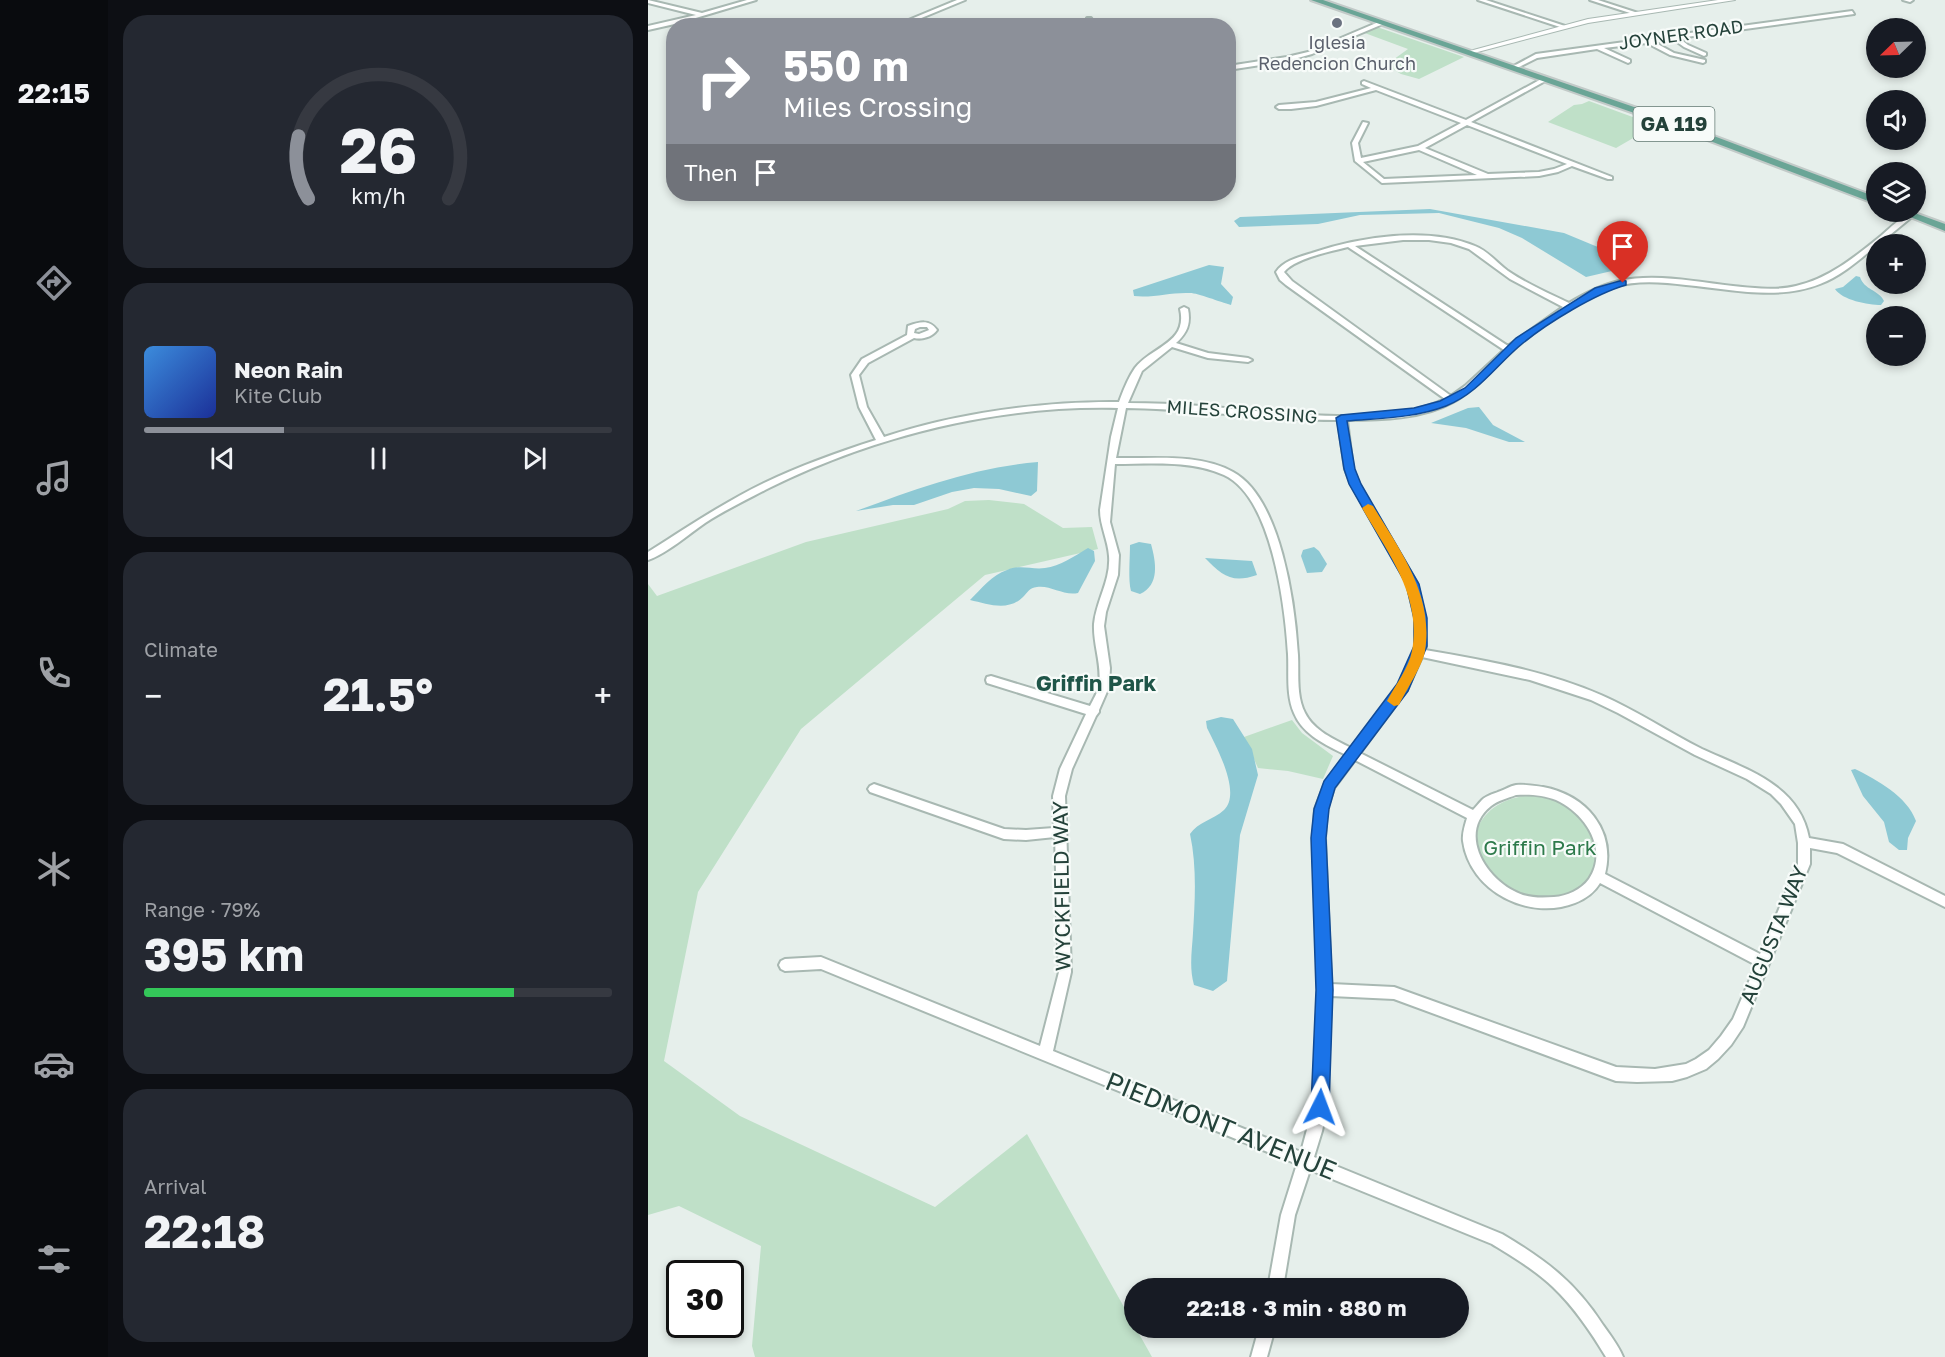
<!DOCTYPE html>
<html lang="en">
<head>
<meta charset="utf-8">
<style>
	body { margin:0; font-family:"Golos Text",sans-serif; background:#242831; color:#f1f3f6; height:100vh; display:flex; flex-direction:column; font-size:22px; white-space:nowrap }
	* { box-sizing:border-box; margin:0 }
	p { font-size:20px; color:#9ea1a6 }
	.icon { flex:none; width:33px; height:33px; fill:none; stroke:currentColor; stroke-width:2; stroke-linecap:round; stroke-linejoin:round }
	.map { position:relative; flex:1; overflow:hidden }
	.sheet { display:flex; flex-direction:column; gap:15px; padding:15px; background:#0d0f14; width:540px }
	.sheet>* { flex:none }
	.guide { position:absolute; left:18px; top:18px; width:570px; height:183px; border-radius:24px; box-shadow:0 3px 9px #0003; background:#8c9099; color:#fff; overflow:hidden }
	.needle { width:39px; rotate:247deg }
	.buttons { position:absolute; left:1218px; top:18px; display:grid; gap:12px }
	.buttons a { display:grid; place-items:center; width:60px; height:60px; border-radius:50%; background:#171b24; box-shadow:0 3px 9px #0003; font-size:30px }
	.speed { position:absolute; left:18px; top:1260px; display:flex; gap:12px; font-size:30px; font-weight:700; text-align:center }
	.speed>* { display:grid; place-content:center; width:78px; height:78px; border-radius:50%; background:#171b24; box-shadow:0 3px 9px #0003; line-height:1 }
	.speed .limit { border:3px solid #111; border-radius:9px; background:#fff; color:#111 }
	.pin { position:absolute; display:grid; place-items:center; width:51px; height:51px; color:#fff; margin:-62px -26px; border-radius:50% 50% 50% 0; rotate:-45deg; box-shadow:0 0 6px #0007 }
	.pin .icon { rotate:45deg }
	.me { position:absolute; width:66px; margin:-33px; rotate:3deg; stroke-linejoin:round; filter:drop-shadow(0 0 4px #0008) }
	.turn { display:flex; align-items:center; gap:21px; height:126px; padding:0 18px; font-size:27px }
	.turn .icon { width:78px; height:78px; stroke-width:2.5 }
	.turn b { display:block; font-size:42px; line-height:51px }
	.then { display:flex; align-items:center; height:57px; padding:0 18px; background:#0003; gap:12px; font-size:22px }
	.big { font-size:45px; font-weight:700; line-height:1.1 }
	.sheet .tile { flex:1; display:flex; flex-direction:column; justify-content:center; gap:9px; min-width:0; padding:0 21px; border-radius:24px; background:#242831 }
	.sheet .dial { align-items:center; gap:0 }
	.dial svg { height:156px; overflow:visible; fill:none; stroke:#363941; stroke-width:7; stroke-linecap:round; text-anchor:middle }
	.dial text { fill:#f1f3f6; stroke:none }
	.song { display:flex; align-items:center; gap:18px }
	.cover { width:72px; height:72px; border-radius:9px; background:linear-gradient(135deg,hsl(210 70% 55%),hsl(230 70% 35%)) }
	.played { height:6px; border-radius:3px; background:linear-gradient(90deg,#8c9099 30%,#363941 30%) }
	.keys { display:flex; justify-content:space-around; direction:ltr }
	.heat { display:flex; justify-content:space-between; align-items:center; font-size:33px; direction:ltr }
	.charge { height:9px; border-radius:4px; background:linear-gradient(90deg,#34c759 79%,#363941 0) }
	.trip { position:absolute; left:476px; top:1278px; width:345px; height:60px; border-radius:30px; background:#171b24; box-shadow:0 3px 9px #0003; font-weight:700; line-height:60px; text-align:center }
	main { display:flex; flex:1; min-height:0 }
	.tabs { display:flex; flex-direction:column; width:108px; justify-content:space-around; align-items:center; background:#090b0e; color:#9ea1a6 }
	.tabs .icon { width:42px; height:42px }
	.tabs .on { color:#8c9099 }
	.tabs b { font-size:27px; color:#f1f3f6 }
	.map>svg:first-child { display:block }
</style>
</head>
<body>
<main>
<nav class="tabs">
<b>22:15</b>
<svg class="icon on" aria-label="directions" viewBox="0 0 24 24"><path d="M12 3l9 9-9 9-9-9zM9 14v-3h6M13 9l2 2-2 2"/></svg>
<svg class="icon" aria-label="music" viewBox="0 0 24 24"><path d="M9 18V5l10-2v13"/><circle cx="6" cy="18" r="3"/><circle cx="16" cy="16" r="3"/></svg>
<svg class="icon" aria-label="phone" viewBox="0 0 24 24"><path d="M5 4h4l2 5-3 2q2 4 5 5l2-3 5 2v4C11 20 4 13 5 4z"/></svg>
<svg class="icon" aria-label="climate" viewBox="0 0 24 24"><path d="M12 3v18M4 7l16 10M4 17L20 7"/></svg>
<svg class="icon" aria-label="car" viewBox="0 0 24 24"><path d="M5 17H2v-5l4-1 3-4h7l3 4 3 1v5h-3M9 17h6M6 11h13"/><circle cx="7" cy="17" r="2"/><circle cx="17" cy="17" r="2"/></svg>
<svg class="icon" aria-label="filters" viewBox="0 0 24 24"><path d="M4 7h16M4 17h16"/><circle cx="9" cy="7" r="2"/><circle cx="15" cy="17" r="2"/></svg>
</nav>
<section class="sheet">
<div class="tile dial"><svg viewBox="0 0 100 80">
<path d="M14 69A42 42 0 1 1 86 69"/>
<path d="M14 69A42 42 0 0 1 9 37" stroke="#8c9099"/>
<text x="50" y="56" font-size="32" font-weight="700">26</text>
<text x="50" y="72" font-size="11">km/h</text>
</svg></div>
<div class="tile">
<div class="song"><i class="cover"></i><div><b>Neon Rain</b><p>Kite Club</p></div></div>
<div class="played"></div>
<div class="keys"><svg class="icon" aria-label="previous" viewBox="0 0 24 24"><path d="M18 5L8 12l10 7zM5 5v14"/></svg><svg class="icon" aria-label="pause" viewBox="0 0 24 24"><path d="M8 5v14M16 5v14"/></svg><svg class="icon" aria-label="next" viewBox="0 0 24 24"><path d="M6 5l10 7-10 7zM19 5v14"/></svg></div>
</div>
<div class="tile"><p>Climate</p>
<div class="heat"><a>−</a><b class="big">21.5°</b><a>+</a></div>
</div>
<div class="tile"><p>Range · 79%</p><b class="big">395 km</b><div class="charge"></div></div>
<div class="tile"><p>Arrival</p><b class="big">22:18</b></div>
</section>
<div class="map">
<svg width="1297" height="1357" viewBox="0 0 1297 1357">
	<rect width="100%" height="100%" fill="#e6efeb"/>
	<g fill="#bfe0c8">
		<polygon points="729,27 816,57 771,79 753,74 738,65 760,49 714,32"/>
		<polygon points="941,101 1001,123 1006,126 968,148 900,122 926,105 934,104"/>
		<polygon points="341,500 376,504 415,528 444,527 450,549 337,575 153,729 50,892 16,1061 92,1116 287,1207 379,1134 504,1357 107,1357 104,1346 113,1246 31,1206 0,1215 0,584 9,596 158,542 300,509 317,501"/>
		<polygon points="644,720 654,733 685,756 675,779 640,771 610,768 596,737"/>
		<path d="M881,795C909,798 923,803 939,826C946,835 947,841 948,852C952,889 916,901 885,899C868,898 844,882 835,868C830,859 829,846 826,837C835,809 854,799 881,795Z"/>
	</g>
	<g fill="#8ec9d4">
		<polygon points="782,209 916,233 957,250 981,267 938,277 874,238 851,228 791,213 712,215 670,224 591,227 586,221 592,217"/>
		<path d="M561,265L576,267L573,284L585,297L583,305C572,302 550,293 542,293C523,292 506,298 486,296L485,290Z"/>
		<path d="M1208,276L1212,277C1216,290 1231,290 1236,301L1233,305C1220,305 1194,300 1187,289L1195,287Z"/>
		<polygon points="831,407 845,425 877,442 861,442 818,428 783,423 820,408"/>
		<path d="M390,462L389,491L383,496L351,489L326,488L304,492L266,505H245L208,511C267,489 327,467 390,462Z"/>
		<path d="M491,542L503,544C508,562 512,585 492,594L483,591C480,580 482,558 482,545Z"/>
		<polygon points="666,547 671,551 679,564 674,572 659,573 653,556 655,550"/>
		<path d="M440,548L446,551L447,561L430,593C415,596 403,585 389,587C381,588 380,592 375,597C360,612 340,604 322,600C333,589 344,575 359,570C372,564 384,570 397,568C412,566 427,556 440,548Z"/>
		<path d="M557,558L604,561L609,575C583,584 574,575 557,558Z"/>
		<path d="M573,717L585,719L604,749L610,775L592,835L579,981L565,991L546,985C541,967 544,951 545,933C547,901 549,866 542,834C550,822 565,820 576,810C594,793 568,746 559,728L558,721Z"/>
		<path d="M1207,769C1229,780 1259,796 1268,821L1260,838L1259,850H1251L1241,842L1236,822L1215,796L1203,770Z"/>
	</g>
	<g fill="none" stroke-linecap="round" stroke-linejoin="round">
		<g stroke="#a8b8b2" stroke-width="4">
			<g id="minor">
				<polygon points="0,0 54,13 99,0 108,0 31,23 0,30 0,26 48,15 0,3"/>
				<polygon points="309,0 317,0 254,26 246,26"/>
				<polygon points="830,0 838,0 917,26 912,27"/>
				<polygon points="942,0 950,0 990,13 985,14"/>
				<polygon points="1255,0 1265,0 1262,2"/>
				<polygon points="1204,11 1206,14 1031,38 1040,45 1058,53 1058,55 1056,56 1036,47 1025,39 1006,42 1026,53 1057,60 1057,62 1055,63 1022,55 999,43 956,48 982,60 982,62 980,63 949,49 889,58 867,69 862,68 888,54 1021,36 1024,34 1027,35"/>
				<polygon points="439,18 443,18 448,26 443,26"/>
				<polygon points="733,21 735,24 664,54 639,61 580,70 580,66 639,57 660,52"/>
				<path d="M897,77L900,79L899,80L823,122L964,177V179H960L924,166L910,172L891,176L734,183L707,161L704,143L715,122L720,123L710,143L713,158L770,146L813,123L728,90L668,106L643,109H631L628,107L631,105L668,102L723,88L714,84V82L716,81L818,120ZM819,125L919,164L906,169L891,172L840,174L777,148ZM771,150L829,175L736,179L715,162Z"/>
				<path d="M1263,213L1265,214V216L1231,244H1228V246C1211,260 1193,276 1172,284C1129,301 1082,289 1038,285C1014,282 988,280 966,287C931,298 890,327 863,352C844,369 827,390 805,402C775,419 732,420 699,420L705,469L711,484L769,583L777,618L778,647L777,650C836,660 898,671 953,695C988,710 1020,732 1054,749C1097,769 1151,784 1161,838L1195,844L1297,896V907L1189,853L1162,848V864L1095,1027L1083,1045L1070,1059L1058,1069L1039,1077L1024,1081L989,1082L968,1081L746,999L683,996L679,1107L674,1131L666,1157L854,1234C898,1260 927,1282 955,1325C962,1335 970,1345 975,1357H958C943,1332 926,1307 905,1287C887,1270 865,1257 844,1244L662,1170L647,1215L635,1288H620L633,1215L649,1164L173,969L137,971L133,969L131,965L133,961L137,959L173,957L392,1046L411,972L407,837L378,840L356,839L222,792L220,789L222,786L226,784L356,829L378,830L406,828L405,796L412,769L438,714L339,683L338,680L339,677L343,676L442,706C445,700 450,692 451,685C454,664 445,645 446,624C448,601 463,580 461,556C460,540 452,526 452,510L463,437L470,408C351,405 228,435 121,488C100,499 77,510 57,523C41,534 18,554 0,560V552C38,528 75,503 116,483C152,466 190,452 228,440L211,407L203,375L214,359L259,335L260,326C272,322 281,319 289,330C284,337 274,340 266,338L220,363L211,375L219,407L236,437C307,413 396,401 471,402C475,391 480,378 487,368C504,346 540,343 532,309L536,307L540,309C543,324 539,333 528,343L560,353L600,358L604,360L600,362L560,358L524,347L494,371L480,403C504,403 528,404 553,406C619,411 736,429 797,399L638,285L632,280L628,272C635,261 651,257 664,253C711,237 779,226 827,246C840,251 849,263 860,271C879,284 900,293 921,303C936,294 953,285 971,281C1008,273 1047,282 1085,286C1105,288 1128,291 1148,286C1182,278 1208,256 1234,235C1243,227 1252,218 1263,213ZM755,240H781L803,243L821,249L862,279L915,307L860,346L707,246ZM700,247L856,350L817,386L803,396L644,281L636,272C646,259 683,251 700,247ZM272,327H279L281,330L271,334L266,333L267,329ZM478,408C549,409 619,420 690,420L697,469L703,484L759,583L767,618L768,647L751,685L703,748C686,739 666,731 657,713C648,696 651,673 650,655C647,604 633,498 585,472C551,453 505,459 468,458ZM467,464C503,464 543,460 576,475C624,497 637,606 640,654C641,673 638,695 646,713C655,735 678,745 698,755L677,783L667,809L665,838L671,990L665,1107L653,1152L405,1051L423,972L417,796L424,769L448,716L451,712V710L461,687L462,668L456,626L458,612L470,575L471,555L462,522ZM774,657L882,680L943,700L970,713L1047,755L1099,779L1123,794L1133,804L1147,824L1150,843V864L1112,954L957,874C968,830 938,795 895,787C887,786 876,784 868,785C862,786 856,790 850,792C845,794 838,796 834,800C831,803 828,807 825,810L712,753L759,690ZM707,760L819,818C817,825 814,834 815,841C822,892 882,921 927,903C937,899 946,893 952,883L1108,965L1085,1019L1073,1036L1061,1050L1048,1059L1038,1064L1007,1069L968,1067L746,987L683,984L677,838L679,809L686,788ZM868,795C881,794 896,795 908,800C937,813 961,849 941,879C933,890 919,896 906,897C892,898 878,898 866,891C836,876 810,832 843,806C849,801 860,798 868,795Z"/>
				<polygon points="611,1328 627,1328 619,1357 603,1357"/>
			</g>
		</g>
		<g stroke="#a8b8b2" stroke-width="2">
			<polygon id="tertiary" points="1070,0 1087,0 940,23 822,54 818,52 940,19"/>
		</g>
		<g stroke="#c2cac8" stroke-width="4">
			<g id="primary">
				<polygon points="663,0 675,0 1018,118 1228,197 1228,204 1012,122"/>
				<polygon points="1250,212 1264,212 1297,224 1297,231"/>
			</g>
		</g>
		<use href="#minor" fill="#fff" fill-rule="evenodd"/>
		<use href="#tertiary" fill="#fff" fill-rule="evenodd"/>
		<use href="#primary" fill="#6aa596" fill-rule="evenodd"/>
	</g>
	<path fill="#1a73e8" stroke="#114b97" stroke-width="1.5" d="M975,280L978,281V285C947,294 901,322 875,343C849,364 831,393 798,406C767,418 733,418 699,421L707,469L713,484L771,584L779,618V646L760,691L687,788L681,809L678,838L685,990L681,1107L678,1113L672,1116L666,1113L663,1107L668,990L663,838L666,809L676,781L749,684L766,646V618L758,584L701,484L696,469L688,418L693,415L766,408L792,401L817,388L868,338L947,288Z"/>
	<path fill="#f59e0b" d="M720,504L725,506C752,550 786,595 777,651C775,665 758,690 751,705L746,706L739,701C747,686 761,667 764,651C774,596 740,553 714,508Z"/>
	<circle fill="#6b7280" stroke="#f7fbf9" stroke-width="2" cx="689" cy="23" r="6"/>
	<g text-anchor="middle" stroke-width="4.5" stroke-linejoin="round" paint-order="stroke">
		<g font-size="18" fill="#24423a" stroke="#f7fbf9">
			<text transform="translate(1033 35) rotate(-8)" y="6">JOYNER ROAD</text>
			<text transform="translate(594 412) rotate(4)" y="6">MILES CROSSING</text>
		</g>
		<g font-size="18" fill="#5b616d" stroke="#f7fbf9">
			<text x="689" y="49">Iglesia<tspan x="689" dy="21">Redencion Church</tspan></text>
		</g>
		<rect fill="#f7fbf9" stroke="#637a73" stroke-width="1.5" x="985.5" y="107" width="81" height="34" rx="4.5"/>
		<g font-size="20" font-weight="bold" fill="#24423a">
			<text x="1026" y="131">GA 119</text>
		</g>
		<g font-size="21" fill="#2d7a4b" stroke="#f7fbf9">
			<text x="892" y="855">Griffin Park</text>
		</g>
		<g font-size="21" fill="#24423a" stroke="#f7fbf9">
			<text transform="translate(414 886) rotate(-91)" y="7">WYCKFIELD WAY</text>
			<text transform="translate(1126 935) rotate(-68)" y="7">AUGUSTA WAY</text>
		</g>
		<g font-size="22" font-weight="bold" fill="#1f5548" stroke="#f7fbf9">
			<text x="448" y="691">Griffin Park</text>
		</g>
		<g font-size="26" fill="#24423a" stroke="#f7fbf9">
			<text transform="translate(573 1126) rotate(22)" y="9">PIEDMONT AVENUE</text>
		</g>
	</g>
</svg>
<div class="buttons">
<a><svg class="needle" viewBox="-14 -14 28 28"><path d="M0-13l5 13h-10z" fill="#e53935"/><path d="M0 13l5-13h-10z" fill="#9ea1a6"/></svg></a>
<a><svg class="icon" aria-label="sound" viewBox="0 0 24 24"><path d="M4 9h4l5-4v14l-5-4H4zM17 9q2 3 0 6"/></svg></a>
<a><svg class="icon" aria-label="layers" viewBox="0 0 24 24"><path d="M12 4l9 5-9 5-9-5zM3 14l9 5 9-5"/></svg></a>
<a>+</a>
<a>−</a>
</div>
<div class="speed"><div class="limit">30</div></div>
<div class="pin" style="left:975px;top:283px;background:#d93025"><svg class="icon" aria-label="arrive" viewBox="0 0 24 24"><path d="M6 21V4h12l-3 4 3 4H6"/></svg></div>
<svg class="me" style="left:672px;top:1107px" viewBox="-20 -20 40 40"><path d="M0-17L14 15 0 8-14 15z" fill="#1a73e8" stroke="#fff" stroke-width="4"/></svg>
<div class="trip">22:18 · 3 min · 880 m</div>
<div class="guide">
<div class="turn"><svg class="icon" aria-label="right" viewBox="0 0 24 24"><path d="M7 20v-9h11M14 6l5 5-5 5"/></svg><div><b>550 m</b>Miles Crossing</div></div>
<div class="then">Then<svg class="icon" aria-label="arrive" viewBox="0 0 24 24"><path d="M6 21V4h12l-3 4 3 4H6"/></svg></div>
</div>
</div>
</main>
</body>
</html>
